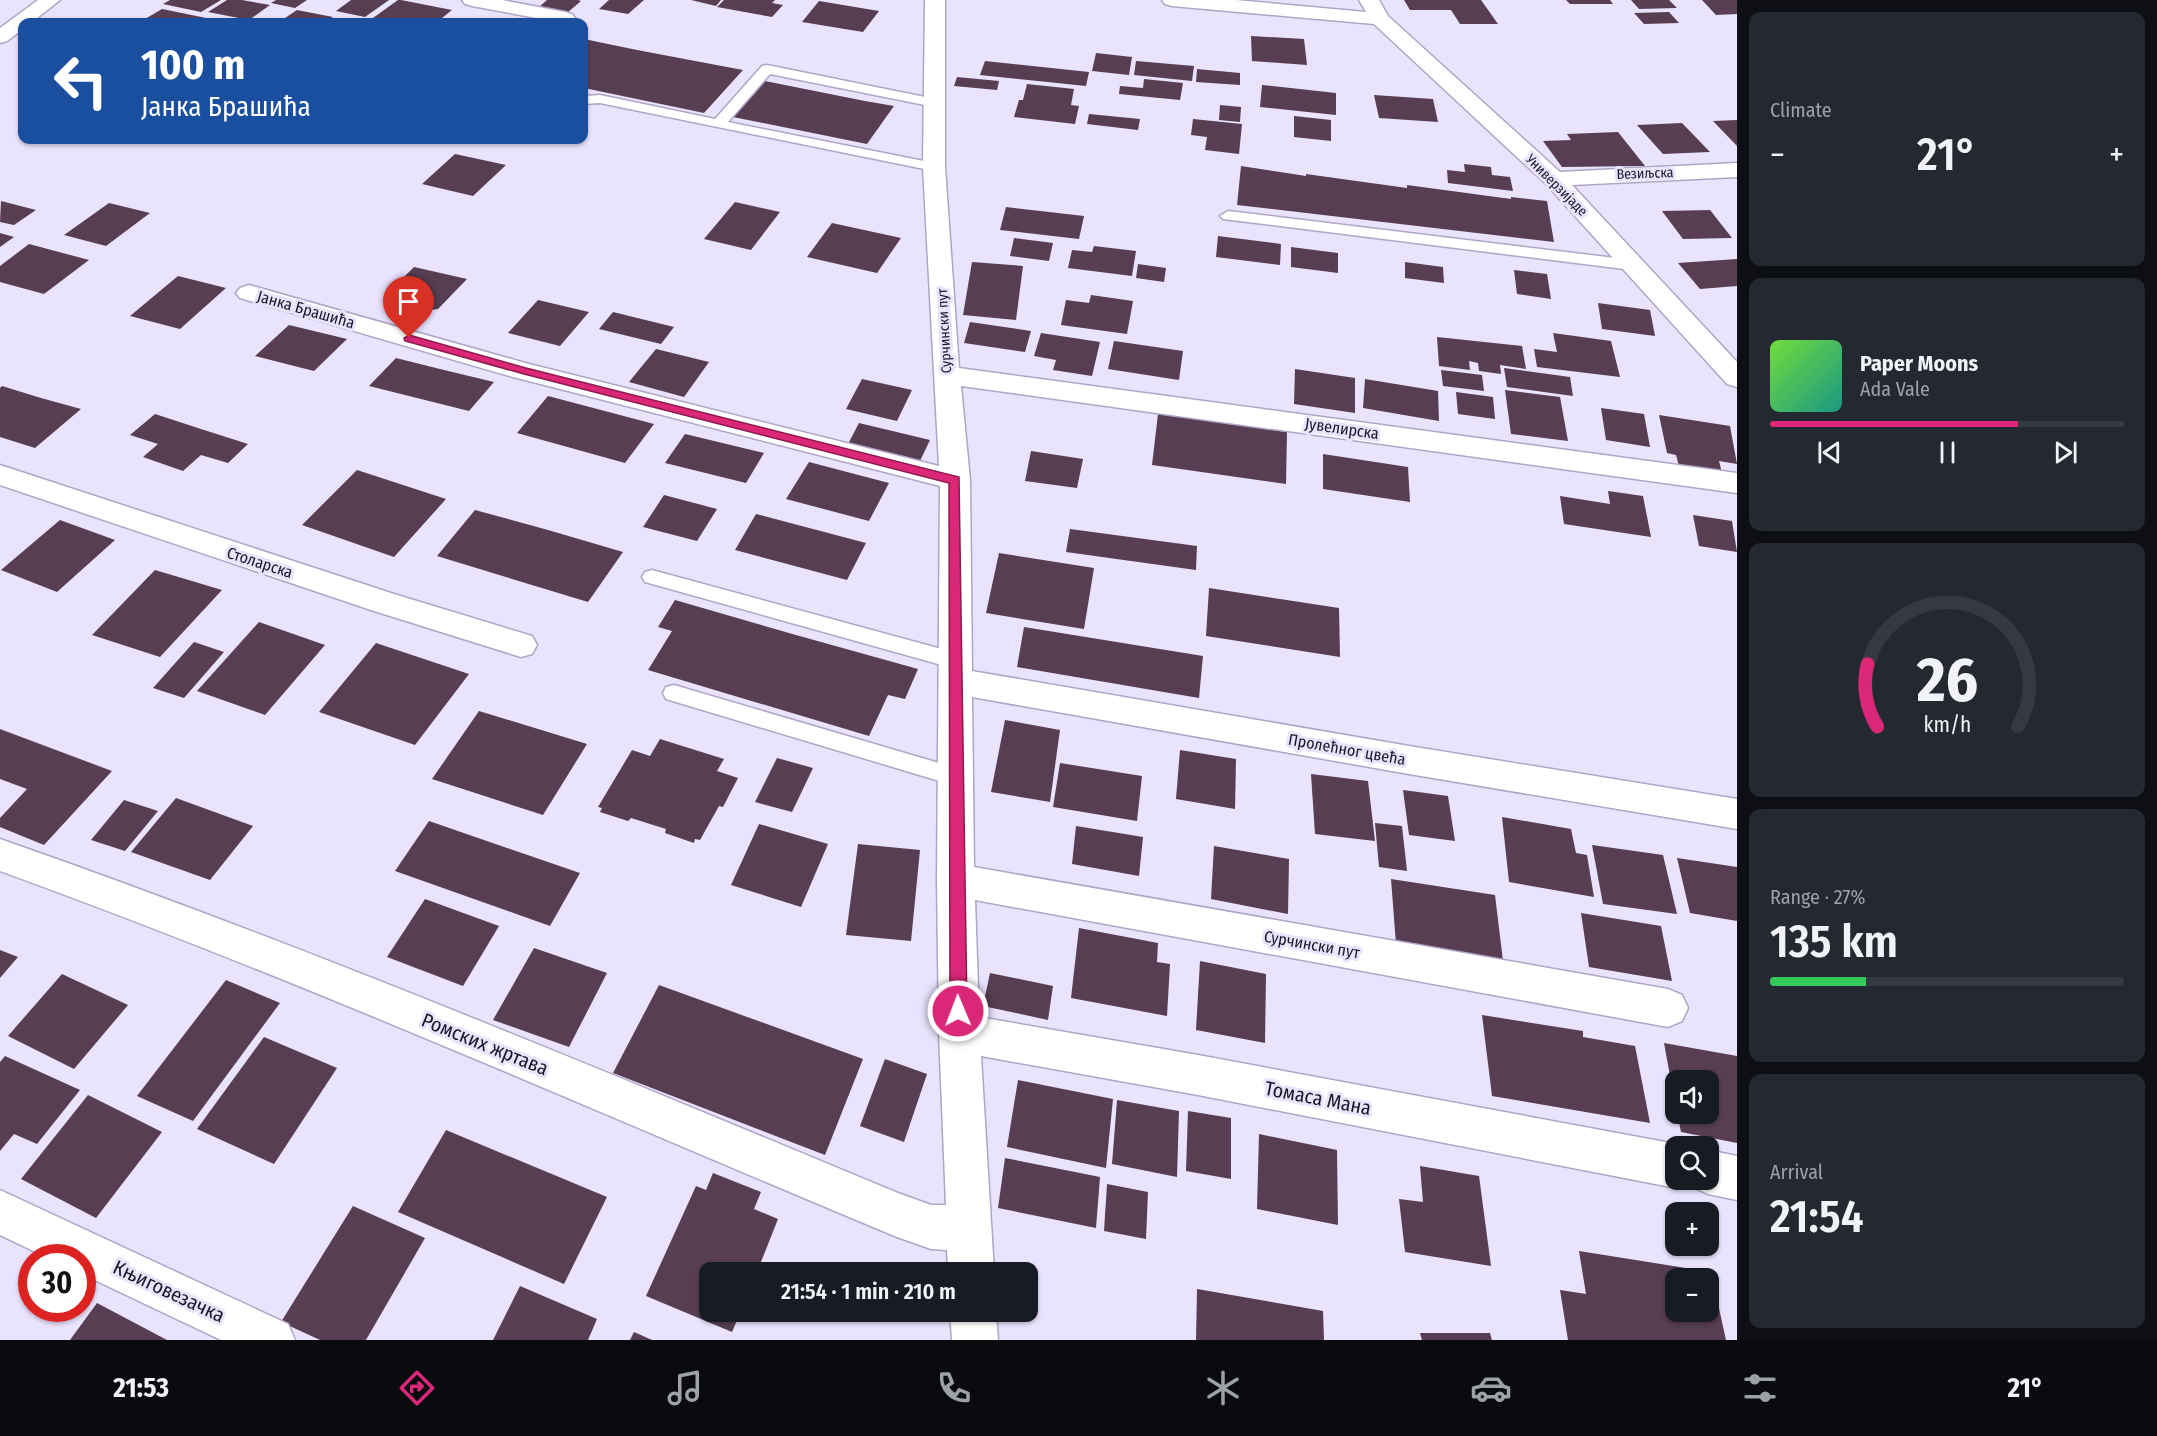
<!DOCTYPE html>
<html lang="en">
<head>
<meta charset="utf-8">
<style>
	body { margin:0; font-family:"Fira Sans Condensed",sans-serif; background:#242831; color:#f1f3f6; height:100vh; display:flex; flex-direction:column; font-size:22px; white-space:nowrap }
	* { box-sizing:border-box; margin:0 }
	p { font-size:20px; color:#9ea1a6 }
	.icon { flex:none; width:33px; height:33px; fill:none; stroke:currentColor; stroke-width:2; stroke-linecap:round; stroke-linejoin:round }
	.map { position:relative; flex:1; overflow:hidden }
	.panel { display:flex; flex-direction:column; gap:12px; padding:12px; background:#0d0f14; width:420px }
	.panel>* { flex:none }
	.guide { position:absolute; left:18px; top:18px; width:570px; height:126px; border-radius:12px; box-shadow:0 2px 4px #0004; background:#1a4fa0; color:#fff; overflow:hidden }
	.controls { position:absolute; left:1665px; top:1070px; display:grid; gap:12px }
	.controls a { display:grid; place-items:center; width:54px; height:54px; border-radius:12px; background:#171b24; box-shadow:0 2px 4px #0004; font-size:30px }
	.speed { position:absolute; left:18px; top:1244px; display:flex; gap:12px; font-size:30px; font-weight:700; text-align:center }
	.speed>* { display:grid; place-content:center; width:78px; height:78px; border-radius:50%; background:#171b24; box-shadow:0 2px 4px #0004; line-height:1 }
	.speed .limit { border:9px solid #d22; background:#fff; color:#111 }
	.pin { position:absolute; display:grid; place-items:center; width:51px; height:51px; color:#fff; margin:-62px -26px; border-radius:50% 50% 50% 0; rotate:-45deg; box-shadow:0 0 6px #0007 }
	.pin .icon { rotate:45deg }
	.me { position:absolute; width:66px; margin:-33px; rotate:359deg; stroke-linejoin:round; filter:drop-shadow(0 0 4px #0008) }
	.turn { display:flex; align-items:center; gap:21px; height:126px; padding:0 24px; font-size:27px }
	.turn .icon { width:78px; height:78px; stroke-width:2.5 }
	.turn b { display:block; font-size:42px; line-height:51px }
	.big { font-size:45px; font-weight:600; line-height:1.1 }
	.panel .card { flex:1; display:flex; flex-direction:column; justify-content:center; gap:9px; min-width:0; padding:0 21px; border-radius:12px; background:#242831 }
	.panel .dial { align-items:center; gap:0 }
	.dial svg { height:156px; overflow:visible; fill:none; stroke:#363941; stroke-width:7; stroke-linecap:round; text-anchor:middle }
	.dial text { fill:#f1f3f6; stroke:none }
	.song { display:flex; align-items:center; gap:18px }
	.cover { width:72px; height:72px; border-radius:9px; background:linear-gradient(135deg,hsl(100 70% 55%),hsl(170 70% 35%)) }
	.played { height:6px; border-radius:3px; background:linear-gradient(90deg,#db2777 70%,#363941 70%) }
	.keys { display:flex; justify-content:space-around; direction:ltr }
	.heat { display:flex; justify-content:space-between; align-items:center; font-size:33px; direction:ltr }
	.charge { height:9px; border-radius:4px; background:linear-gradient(90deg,#34c759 27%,#363941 0) }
	.trip { position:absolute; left:699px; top:1262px; width:339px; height:60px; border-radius:12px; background:#171b24; box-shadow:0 2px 4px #0004; font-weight:600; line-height:60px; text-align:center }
	.dock { display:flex; height:96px; justify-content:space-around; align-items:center; background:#090b0e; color:#9ea1a6 }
	.dock .icon { width:42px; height:42px }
	.dock .current { color:#db2777 }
	.dock b { font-size:27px; color:#f1f3f6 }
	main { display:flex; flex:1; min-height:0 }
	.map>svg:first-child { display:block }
</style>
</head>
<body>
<main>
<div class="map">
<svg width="1737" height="1340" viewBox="0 0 1737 1340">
	<rect width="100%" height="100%" fill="#eae3fe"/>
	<g fill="#573e52" fill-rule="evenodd">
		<polygon points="170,0 221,0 201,12 163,4"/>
		<polygon points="227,0 242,0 270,5 249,20 208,12"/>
		<polygon points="276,0 307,0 295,8 271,3"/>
		<polygon points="351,0 389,0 365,17 336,11"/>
		<polygon points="398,0 401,0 452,10 437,22 396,22 373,18"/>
		<polygon points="547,0 578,0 581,1 567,13 538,8"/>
		<polygon points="609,0 644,0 628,14 599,9"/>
		<polygon points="691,0 721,0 716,6"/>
		<polygon points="724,0 775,0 772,3 783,5 772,17 717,7"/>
		<polygon points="1404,0 1481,0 1498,24 1460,24 1451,10 1410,10"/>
		<polygon points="1566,0 1610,0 1613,4 1570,4"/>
		<polygon points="1631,0 1669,0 1677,8 1639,9"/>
		<polygon points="1702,0 1737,0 1737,14 1716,15"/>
		<polygon points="819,1 879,11 863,32 802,22"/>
		<polygon points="162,9 221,21 220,22 140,22"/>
		<polygon points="297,10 333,17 326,22 279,22"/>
		<polygon points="1669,12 1679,23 1644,24 1634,13"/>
		<polygon points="1251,36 1304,39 1307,65 1252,61"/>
		<polygon points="584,39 637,50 743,70 704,113 584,88"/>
		<polygon points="1096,53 1132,57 1129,75 1092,71"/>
		<polygon points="985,61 1089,72 1086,86 980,75"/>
		<polygon points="1136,61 1194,66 1192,81 1134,75"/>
		<polygon points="1197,69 1240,73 1240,85 1196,82"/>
		<polygon points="957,77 999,81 997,90 954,86"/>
		<polygon points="1144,79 1183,83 1180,100 1119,94 1120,86 1143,88"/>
		<polygon points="765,81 865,101 894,106 867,144 733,117"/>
		<polygon points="1027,84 1074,89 1071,105 1079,106 1075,124 1014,117 1019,100 1023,100"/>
		<polygon points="1262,85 1336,93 1336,115 1260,107"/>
		<polygon points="1374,95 1433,99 1438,122 1379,118"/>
		<polygon points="1220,105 1241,107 1240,122 1219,120"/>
		<polygon points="1089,114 1140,119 1138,130 1087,124"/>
		<polygon points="1294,116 1331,120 1331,141 1294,137"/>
		<polygon points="1193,119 1242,124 1239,154 1205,150 1207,137 1191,135"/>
		<polygon points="1737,120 1737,146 1713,121"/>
		<polygon points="1682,123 1710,152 1663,154 1637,125"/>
		<polygon points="1618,132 1645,166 1562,167 1543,141 1571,140 1567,134"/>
		<polygon points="455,154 506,165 473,196 422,184"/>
		<polygon points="1464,164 1491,167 1492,175 1510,177 1513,191 1448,183 1447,170 1465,172"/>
		<polygon points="1241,166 1306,176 1306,174 1407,188 1407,185 1511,199 1511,197 1547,201 1554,242 1237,205"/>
		<polygon points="1,201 36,210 14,225 0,222"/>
		<polygon points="735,202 780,212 751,250 704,239"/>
		<polygon points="109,203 150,213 106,246 64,235"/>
		<polygon points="1006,207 1084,216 1079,239 1000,230"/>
		<polygon points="1710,210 1732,238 1683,239 1662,211"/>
		<polygon points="832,223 901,238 877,273 807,257"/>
		<polygon points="0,233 14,237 0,247"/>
		<polygon points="1218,236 1281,244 1280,265 1216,257"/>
		<polygon points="1014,238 1053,243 1049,261 1010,256"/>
		<polygon points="29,244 89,260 44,294 0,282 0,266"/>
		<polygon points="1094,246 1136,251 1132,276 1068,268 1072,250 1092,252"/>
		<polygon points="1291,247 1338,253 1338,273 1291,267"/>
		<polygon points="1737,259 1737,286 1700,289 1678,263"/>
		<polygon points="972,262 1023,266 1016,320 963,315"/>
		<polygon points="1405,262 1443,267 1444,283 1405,278"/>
		<polygon points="1138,264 1166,268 1164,282 1136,278"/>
		<polygon points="414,267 467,279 438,309 415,312 404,310 388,302 385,296"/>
		<polygon points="1514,270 1547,274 1551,299 1517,294"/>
		<polygon points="178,276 226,288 180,329 130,316"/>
		<polygon points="1091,295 1133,301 1127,334 1061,325 1066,300 1089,303"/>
		<polygon points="538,300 589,312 560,346 508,333"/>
		<polygon points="1598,303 1650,310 1655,336 1602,329"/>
		<polygon points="613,312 674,327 661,344 599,329"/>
		<polygon points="970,322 1031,331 1025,352 964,343"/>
		<polygon points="289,325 347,339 314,371 255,356"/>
		<polygon points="1041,333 1100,342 1092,376 1053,370 1056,360 1034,356"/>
		<polygon points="1553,333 1611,341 1620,377 1537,367 1534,349 1557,352"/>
		<polygon points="1437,337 1522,346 1526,369 1500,365 1501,374 1479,371 1478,363 1469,361 1470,370 1439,366"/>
		<polygon points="1114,341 1183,351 1179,380 1108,369"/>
		<polygon points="656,349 709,362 684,397 629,382"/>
		<polygon points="396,358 444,370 494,382 469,411 369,386"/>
		<polygon points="1504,368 1570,377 1573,396 1507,387"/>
		<polygon points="1295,369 1355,378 1355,413 1294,404"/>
		<polygon points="1441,370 1482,375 1484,391 1443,386"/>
		<polygon points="862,379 912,390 897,421 846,409"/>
		<polygon points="1365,379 1438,391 1439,421 1363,408"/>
		<polygon points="2,386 41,398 81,409 35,448 0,437 0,388"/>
		<polygon points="1505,390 1560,397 1568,441 1511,434"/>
		<polygon points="1456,392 1493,397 1495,419 1458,414"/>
		<polygon points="548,396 654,424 625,463 517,433"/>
		<polygon points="1601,408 1644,414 1650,447 1606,440"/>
		<polygon points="155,414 201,429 248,444 228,463 201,455 183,471 143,457 158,444 130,435"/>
		<polygon points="1158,414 1287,432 1286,484 1152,465"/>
		<polygon points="1659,415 1730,426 1737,464 1719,461 1723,477 1680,470 1676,455 1667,453"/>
		<polygon points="859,423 930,440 920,461 848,444"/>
		<polygon points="685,434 764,453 746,483 665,463"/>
		<polygon points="1031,451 1083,459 1077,488 1025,481"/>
		<polygon points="1323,454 1408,467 1410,502 1323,489"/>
		<polygon points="809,462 889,483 869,521 786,499"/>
		<polygon points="357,470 446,499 394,557 302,525"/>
		<polygon points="1608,491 1643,496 1651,537 1564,524 1560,496 1610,504"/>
		<polygon points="664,495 717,509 697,541 643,527"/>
		<polygon points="475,510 548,530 623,552 588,602 437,556"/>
		<polygon points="756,514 866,543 847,580 735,550"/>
		<polygon points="1693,515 1732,521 1737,552 1699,546"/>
		<polygon points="60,520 115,540 57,592 1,570"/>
		<polygon points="1070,529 1197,546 1196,570 1066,552"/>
		<polygon points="999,553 1094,568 1084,629 986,613"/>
		<polygon points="155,570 222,590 160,657 92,635"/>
		<polygon points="1209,588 1339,608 1340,657 1206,636"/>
		<polygon points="675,600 796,635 918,669 905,699 888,695 869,736 648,670 672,631 658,627"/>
		<polygon points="259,622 325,645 265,715 197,691"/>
		<polygon points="1024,627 1203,656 1199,698 1017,667"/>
		<polygon points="194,642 224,652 184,698 153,688"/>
		<polygon points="376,643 469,674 415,745 319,712"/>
		<polygon points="479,711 587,744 543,815 432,779"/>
		<polygon points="1005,720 1060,730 1050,802 991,792"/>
		<polygon points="0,729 112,771 44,845 0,827 0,818 27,789 0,779"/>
		<polygon points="660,739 724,759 717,771 738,778 723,807 719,806 700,840 695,839 694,843 665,833 666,829 631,818 628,821 600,812 602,808 598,807 632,750 650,756"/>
		<polygon points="1180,750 1236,759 1235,809 1176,799"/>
		<polygon points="777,758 813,768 792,812 755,802"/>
		<polygon points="1060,763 1142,776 1137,821 1053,807"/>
		<polygon points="1311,774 1368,781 1375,841 1315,834"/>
		<polygon points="1403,790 1448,796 1455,841 1409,835"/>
		<polygon points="176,798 253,826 210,880 131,852"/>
		<polygon points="124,800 158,811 125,851 91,840"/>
		<polygon points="1502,817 1571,829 1576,853 1587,855 1594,897 1509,882"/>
		<polygon points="429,821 580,873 550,926 395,871"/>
		<polygon points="1375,823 1402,826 1407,871 1379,867"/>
		<polygon points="759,824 828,844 801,907 731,885"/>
		<polygon points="1076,826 1143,837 1139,876 1072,864"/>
		<polygon points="858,844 920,850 911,941 846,935"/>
		<polygon points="1592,845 1663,855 1677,914 1603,904"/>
		<polygon points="1214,846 1289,859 1288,914 1211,899"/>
		<polygon points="1677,858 1737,867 1737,921 1690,913"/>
		<polygon points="1391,879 1495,895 1503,961 1396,944"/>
		<polygon points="425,899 499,926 463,986 387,957"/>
		<polygon points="1581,913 1661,926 1672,981 1589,967"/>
		<polygon points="1079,928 1158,943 1157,962 1170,964 1167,1016 1071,998"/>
		<polygon points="534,948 607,973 569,1047 493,1020"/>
		<polygon points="0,950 18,957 0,978"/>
		<polygon points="1200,961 1266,974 1265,1043 1196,1030"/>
		<polygon points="990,973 1053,986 1048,1020 983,1006"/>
		<polygon points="62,974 128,1005 74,1069 8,1036"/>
		<polygon points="226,980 280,1003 193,1121 137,1096"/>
		<polygon points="659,985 863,1059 825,1155 613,1073"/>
		<polygon points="1482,1015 1583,1031 1583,1037 1635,1046 1650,1123 1492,1096"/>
		<polygon points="264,1037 337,1068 274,1164 197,1129"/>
		<polygon points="1664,1043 1737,1056 1737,1143 1681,1132 1677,1113 1708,1113 1708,1080 1676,1080 1674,1098"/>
		<polygon points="5,1056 80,1090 37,1144 14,1134 0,1151 0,1062"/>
		<polygon points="885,1059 927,1074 904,1142 860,1126"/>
		<polygon points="1018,1080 1113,1099 1106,1168 1007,1147"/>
		<polygon points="88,1095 162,1132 96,1218 21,1179"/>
		<polygon points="1117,1100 1179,1111 1177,1177 1112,1164"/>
		<polygon points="1188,1111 1231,1118 1231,1179 1186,1171"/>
		<polygon points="446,1130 607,1197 564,1284 398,1212"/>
		<polygon points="1259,1134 1337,1150 1338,1225 1257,1209"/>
		<polygon points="1005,1158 1100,1177 1096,1228 998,1208"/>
		<polygon points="1420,1166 1479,1176 1491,1266 1405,1252 1399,1199 1423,1202"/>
		<polygon points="713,1173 761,1192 754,1209 778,1219 757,1272 710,1272 710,1311 741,1311 732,1332 646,1296 696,1186 706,1190"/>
		<polygon points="1107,1184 1148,1192 1146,1239 1104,1231"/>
		<polygon points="353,1206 425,1238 366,1340 320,1340 281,1322"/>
		<path d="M1579,1251L1711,1272L1726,1340H1568L1560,1290L1586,1294ZM1676,1278H1708V1311H1676Z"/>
		<polygon points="520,1286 597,1319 588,1340 493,1340"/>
		<polygon points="1197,1289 1323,1311 1324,1340 1196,1340"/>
		<polygon points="97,1303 167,1340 70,1340"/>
		<polygon points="634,1332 652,1340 630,1340"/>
		<polygon points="1420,1333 1490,1333 1492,1340 1422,1340"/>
	</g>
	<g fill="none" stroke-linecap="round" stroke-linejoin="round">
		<g stroke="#afa5c6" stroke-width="3">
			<g id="lane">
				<polygon points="767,65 935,99 942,103 935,107 770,74 728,122 934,163 941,167 934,171 600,103 584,104 584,96 600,95 715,119 762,66"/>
				<polygon points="1228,211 1632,260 1640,265 1632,270 1223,219 1220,216"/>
				<polygon points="652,570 956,653 963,655 966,661 963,667 956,669 645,582 642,577 645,572"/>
				<polygon points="674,685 956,768 964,770 967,777 964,784 956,786 666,699 663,693 666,687"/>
			</g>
		</g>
		<g stroke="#afa5c6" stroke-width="3">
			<g id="street">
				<polygon points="462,0 502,0 565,12 572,14 575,18 572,22 558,22 472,6 465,4"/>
				<path d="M925,0H945V167L959,368L1737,473V493L961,386L970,480L972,671L1409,746L1737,799V829L1409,774L972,697L974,867L1668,989L1682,995L1688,1008L1682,1021L1668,1027L975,900L979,1017L1198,1055L1676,1144L1680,1146H1676V1179H1708V1150L1737,1156V1200L1708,1194L1693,1187L1690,1182L1676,1188L1198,1095L981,1056L994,1272H948L947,1250L931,1249L897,1237C599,1113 304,981 0,871V839C304,945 601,1070 898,1193L931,1205H946L939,1033L937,880L940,486L513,377L240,298L236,293L240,288L249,285L529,364L939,466L923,167Z"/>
				<polygon points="1162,0 1236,0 1366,12 1359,0 1379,0 1388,16 1560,172 1737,163 1737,177 1572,185 1737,362 1737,387 1727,384 1546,184 1374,24 1172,6 1165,4"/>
				<polygon points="0,465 394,594 532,636 537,645 532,654 521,657 374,611 0,485"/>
				<polygon points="0,1190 288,1324 295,1340 221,1340 82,1274 82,1257 46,1257 0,1235"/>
				<polygon points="950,1311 996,1311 998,1340 952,1340"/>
			</g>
		</g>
		<g stroke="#afa5c6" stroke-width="3">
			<polygon id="secondary" points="38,0 60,0 32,22 22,22 22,30 7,41 0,43 0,28"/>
		</g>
		<use href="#lane" fill="#fff" fill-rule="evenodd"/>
		<use href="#street" fill="#fff" fill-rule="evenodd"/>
		<use href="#secondary" fill="#fff" fill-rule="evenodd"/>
	</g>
	<polygon fill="#db2777" stroke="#8e194d" stroke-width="1.5" points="409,335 526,368 959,477 967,1011 964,1017 958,1019 953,1017 950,1011 949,483 524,374 405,341 404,338"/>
	<g text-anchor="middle" stroke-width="6" stroke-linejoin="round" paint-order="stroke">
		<g font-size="14" fill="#1b1824" stroke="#eae3fe">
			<text transform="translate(1645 173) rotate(-2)" y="5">Везиљска</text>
			<text transform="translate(1557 185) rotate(45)" y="5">Универзијаде</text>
			<text transform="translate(944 331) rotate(-93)" y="5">Сурчински пут</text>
		</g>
		<g font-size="16" fill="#1b1824" stroke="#eae3fe">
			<text transform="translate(306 309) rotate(16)" y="6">Јанка Брашића</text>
			<text transform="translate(1342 428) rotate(8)" y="6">Јувелирска</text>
			<text transform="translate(260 562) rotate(18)" y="6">Столарска</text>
			<text transform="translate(1347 749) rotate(10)" y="6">Пролећног цвећа</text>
			<text transform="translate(1312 944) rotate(10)" y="6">Сурчински пут</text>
		</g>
		<g font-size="20" fill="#1b1824" stroke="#eae3fe">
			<text transform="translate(485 1044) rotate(22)" y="7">Ромских жртава</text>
			<text transform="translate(1318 1098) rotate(11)" y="7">Томаса Мана</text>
			<text transform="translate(169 1291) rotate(25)" y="7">Књиговезачка</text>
		</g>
	</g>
</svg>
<div class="controls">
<a><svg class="icon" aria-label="sound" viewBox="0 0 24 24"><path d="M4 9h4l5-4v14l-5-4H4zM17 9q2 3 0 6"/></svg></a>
<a><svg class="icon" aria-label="search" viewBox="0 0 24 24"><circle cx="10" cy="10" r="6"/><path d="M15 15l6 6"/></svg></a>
<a>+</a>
<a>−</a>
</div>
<div class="speed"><div class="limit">30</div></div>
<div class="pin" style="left:409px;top:338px;background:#d93025"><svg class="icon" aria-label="arrive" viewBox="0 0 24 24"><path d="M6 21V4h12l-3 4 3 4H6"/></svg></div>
<svg class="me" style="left:958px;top:1011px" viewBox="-20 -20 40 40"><circle r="17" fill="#db2777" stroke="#fff" stroke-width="3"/><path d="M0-11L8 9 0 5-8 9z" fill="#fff"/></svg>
<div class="trip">21:54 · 1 min · 210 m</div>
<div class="guide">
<div class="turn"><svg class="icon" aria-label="left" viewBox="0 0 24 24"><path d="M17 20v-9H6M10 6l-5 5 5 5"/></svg><div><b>100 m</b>Јанка Брашића</div></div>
</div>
</div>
<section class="panel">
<div class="card"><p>Climate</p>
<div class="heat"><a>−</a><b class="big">21°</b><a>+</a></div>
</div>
<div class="card">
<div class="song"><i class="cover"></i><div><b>Paper Moons</b><p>Ada Vale</p></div></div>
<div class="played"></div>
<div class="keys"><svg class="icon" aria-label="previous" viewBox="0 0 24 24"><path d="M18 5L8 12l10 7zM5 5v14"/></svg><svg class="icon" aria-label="pause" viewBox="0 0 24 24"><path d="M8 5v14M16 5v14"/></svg><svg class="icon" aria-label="next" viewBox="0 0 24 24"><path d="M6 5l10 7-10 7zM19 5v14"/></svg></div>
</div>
<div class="card dial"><svg viewBox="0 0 100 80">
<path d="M14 69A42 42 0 1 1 86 69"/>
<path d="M14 69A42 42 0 0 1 9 37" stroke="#db2777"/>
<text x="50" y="56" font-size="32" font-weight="700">26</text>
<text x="50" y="72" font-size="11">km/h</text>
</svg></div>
<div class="card"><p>Range · 27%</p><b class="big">135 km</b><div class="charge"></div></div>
<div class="card"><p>Arrival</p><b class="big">21:54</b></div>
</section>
</main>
<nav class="dock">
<b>21:53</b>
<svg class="icon current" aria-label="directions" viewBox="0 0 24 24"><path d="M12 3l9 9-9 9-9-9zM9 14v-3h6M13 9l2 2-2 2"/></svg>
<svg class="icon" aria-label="music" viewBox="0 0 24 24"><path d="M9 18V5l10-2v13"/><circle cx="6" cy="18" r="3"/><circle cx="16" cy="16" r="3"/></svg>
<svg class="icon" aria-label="phone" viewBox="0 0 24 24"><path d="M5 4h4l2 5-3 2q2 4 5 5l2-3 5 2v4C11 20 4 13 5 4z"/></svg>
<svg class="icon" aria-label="climate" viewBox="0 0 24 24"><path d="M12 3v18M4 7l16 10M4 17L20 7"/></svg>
<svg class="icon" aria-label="car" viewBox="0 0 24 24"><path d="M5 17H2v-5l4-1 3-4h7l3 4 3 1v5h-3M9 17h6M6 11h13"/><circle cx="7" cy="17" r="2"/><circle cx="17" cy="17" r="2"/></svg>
<svg class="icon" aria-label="filters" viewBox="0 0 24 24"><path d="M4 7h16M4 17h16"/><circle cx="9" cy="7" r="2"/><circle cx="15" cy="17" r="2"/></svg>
<b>21°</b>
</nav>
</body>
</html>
